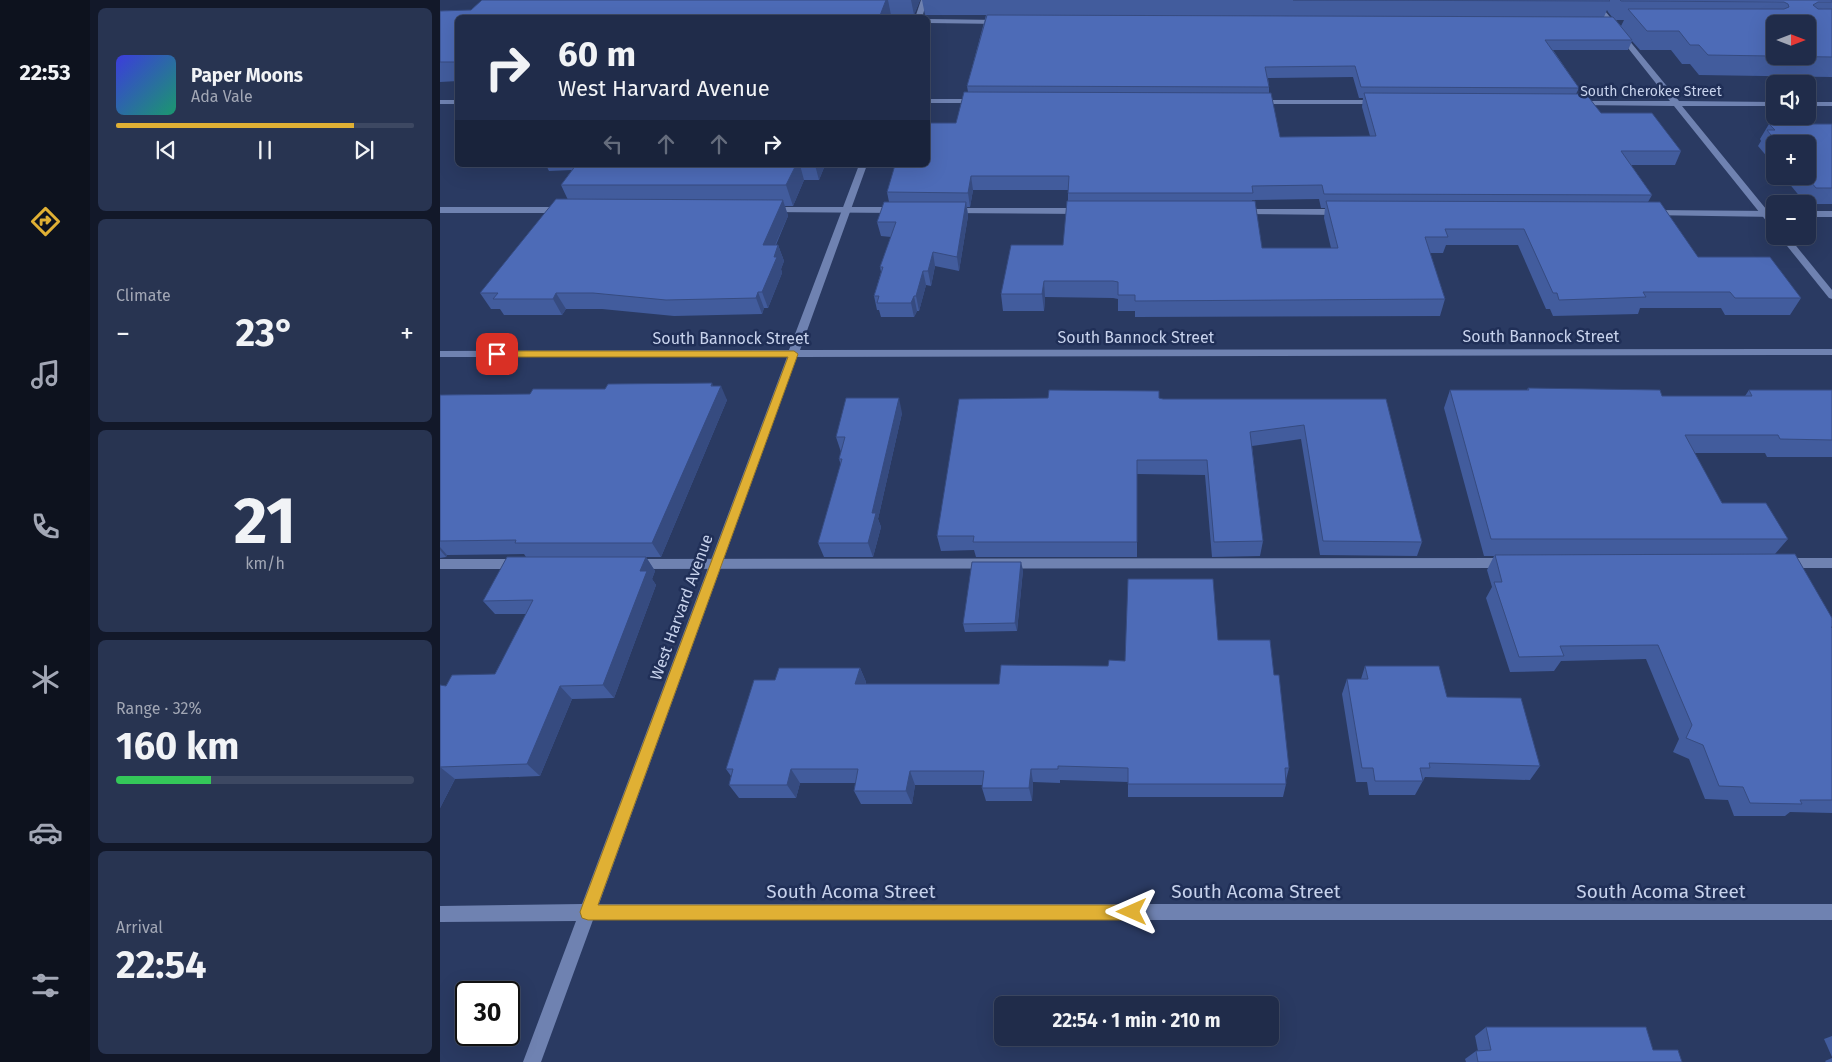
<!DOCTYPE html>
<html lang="en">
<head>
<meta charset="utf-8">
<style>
	body { margin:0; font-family:"Fira Sans",sans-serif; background:#283451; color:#f1f3f6; height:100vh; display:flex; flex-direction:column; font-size:19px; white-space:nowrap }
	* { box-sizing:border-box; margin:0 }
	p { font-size:16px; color:#a2a7b5 }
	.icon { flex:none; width:28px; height:28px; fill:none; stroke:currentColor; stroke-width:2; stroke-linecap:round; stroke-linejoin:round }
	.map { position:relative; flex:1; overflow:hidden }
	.panel { display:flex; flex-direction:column; gap:8px; padding:8px; background:#121829; width:350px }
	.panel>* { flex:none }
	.hud { position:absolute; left:15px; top:15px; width:475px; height:152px; border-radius:8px; box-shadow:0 5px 20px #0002,0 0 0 1px #3d4862; background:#202c4a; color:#f1f3f6; overflow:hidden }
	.needle { width:32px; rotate:90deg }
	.controls { position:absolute; left:1326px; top:15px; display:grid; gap:10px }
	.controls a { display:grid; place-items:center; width:50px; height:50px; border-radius:8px; background:#202c4a; box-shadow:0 5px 20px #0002,0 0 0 1px #3d4862; font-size:25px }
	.speed { position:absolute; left:15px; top:981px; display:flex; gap:10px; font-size:25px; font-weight:700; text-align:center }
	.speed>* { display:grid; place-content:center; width:65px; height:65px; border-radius:50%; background:#202c4a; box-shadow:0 5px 20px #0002,0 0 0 1px #3d4862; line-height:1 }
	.speed .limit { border:2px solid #111; border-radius:8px; background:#fff; color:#111 }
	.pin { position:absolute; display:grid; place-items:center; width:42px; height:42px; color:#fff; margin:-21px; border-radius:10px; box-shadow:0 2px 8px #0006 }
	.me { position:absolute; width:55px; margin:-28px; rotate:270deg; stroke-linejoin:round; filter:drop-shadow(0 0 4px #0008) }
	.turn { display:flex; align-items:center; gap:18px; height:105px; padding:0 20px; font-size:22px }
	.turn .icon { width:65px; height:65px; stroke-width:2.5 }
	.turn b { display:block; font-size:35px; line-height:42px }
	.lanes { display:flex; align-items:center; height:48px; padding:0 20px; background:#0003; justify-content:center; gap:25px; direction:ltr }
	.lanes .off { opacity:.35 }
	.big { font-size:38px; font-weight:700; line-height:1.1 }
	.panel .widget { flex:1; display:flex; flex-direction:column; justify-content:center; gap:8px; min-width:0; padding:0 18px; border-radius:8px; background:#283451 }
	.panel .dial { align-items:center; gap:0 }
	.dial b { font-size:65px; line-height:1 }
	.song { display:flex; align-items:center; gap:15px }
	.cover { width:60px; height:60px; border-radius:8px; background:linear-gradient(135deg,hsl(240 70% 55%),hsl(160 70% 35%)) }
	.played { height:5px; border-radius:2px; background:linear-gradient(90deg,#e0b034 80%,#3d4862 80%) }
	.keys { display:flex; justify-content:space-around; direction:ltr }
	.heat { display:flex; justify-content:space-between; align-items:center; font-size:28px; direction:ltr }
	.charge { height:8px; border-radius:4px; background:linear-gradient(90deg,#34c759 32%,#3d4862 0) }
	.trip { position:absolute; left:554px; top:996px; width:285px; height:50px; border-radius:8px; background:#202c4a; box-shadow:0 5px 20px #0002,0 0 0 1px #3d4862; font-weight:700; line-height:50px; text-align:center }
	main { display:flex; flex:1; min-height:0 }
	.menu { display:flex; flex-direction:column; width:90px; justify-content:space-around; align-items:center; background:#0d121e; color:#a2a7b5 }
	.menu .icon { width:35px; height:35px }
	.menu .current { color:#e0b034 }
	.menu b { font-size:22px; color:#f1f3f6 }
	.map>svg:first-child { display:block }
</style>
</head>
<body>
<main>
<nav class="menu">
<b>22:53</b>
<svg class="icon current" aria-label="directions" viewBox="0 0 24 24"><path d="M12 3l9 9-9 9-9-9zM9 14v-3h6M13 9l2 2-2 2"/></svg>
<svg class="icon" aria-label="music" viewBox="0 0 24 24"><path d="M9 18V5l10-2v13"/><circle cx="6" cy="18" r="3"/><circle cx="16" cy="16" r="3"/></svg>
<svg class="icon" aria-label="phone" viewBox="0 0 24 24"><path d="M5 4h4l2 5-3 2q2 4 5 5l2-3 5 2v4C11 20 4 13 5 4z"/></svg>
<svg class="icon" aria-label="climate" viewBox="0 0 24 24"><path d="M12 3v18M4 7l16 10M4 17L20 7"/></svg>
<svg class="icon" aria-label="car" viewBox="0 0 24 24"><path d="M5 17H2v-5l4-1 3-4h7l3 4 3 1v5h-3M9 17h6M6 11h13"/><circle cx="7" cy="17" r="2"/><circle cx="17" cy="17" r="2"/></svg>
<svg class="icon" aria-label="filters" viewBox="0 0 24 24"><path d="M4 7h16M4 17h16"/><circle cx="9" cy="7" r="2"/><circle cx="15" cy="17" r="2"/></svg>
</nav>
<section class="panel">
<div class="widget">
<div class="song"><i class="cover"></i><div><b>Paper Moons</b><p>Ada Vale</p></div></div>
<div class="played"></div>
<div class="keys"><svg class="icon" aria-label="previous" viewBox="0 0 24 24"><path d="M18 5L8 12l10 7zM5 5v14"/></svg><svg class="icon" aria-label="pause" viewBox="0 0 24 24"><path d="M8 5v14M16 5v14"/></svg><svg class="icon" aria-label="next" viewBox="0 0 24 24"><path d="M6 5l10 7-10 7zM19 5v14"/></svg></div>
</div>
<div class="widget"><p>Climate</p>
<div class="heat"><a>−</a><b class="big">23°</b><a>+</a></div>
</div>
<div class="widget dial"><b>21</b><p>km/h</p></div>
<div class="widget"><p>Range · 32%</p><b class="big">160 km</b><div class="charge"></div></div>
<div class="widget"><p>Arrival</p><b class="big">22:54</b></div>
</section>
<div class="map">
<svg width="1392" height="1062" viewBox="0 0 1392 1062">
	<rect width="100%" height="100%" fill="#2a3a62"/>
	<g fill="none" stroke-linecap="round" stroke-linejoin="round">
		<g fill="#6f82b1" fill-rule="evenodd">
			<polygon points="488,19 560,20 563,22 560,24 488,23"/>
			<polygon points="0,207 123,207 127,210 123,213 0,213"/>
			<polygon points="330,207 458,207 462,210 458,213 327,212 327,208"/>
			<polygon points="510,208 643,208 647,211 643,214 507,213 507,209"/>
			<polygon points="800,209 900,209 904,212 900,215 797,214 797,210"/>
			<polygon points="1210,210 1335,211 1335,217 1207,215 1206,213"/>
			<rect x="1368" y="211" width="24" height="6"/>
			<polygon points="1067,558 1072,559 1073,563 1072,567 1067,568 195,569 190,568 189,564 190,560 195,559"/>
			<polygon points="1342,558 1392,558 1392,568 1342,568 1337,567 1336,563 1337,559"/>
			<polygon points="0,559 80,559 85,560 86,564 85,568 80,569 0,569"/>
		</g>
		<g fill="#6f82b1" fill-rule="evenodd">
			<polygon points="481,0 487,0 482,18 475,18"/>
			<polygon points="1150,0 1156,0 1239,101 1335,102 1335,106 1242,106 1335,220 1335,229 1332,228 1234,106 1135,105 1134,103 1138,101 1230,101"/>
			<polygon points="488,99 538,99 542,101 538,103 488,103"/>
			<rect x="0" y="100" width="18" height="4"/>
			<polygon points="815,100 938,100 942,102 938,104 815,104"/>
			<rect x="1368" y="102" width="24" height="4"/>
			<polygon points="419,165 427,165 360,350 1392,349 1392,355 357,357 159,904 1392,904 1392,920 153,920 101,1062 83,1062 136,921 0,922 0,906 142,904 347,357 0,357 0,351 349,350"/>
			<polygon points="1339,236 1348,236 1392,290 1392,299 1389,298"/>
		</g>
	</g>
	<g fill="#425c9d" fill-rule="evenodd">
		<polygon points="42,0 480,0 474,15 451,15 450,18 18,18 18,81 0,82 0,11 31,10"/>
		<path d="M482,0H1392V77L1259,75L1250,64H1242L1231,50H1200L1192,41L1188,50H1113L1139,88L1136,94L1161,113L1241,151L1235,165H1191L1212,195L1208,202L1258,257L1361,298L1350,315H1285L1281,308H1200L1198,314L1113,316L1110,309H1106L1078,245H1006L1003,253H990L1005,299L1000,316L695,317V311H678V299L673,298L605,297L604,311H563L561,294L623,245L628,201V190H533L530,207H527L528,216L519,271L495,266L491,286L486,285L479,311H477L474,317H441L439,310H437L434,296L441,272L440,267L451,237L441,236L437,222L449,202L447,192L516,123L528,92L527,86L546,15H485ZM1167,10L1168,12L1172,17H1164ZM1176,20H1184L1181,26ZM913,77L919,98H923L922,107L930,136L840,137L829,93V87L828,78ZM879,199L881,208H885L884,218L891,248H822L812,200Z"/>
		<polygon points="1329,124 1392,124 1392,204 1366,204 1343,176 1368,176 1368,144 1335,144 1335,166 1318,146 1321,141 1320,139"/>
		<polygon points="106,165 385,165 379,180 364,180 353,206 345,206 348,216 336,245 338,245 344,261 341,269 342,273 328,308 324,308 322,314 234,316 162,309 126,309 122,315 64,315 60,309 51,309 40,293 128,200 121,185 132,170 109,171"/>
		<polygon points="273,386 287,400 221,557 206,557 215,571 212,579 216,585 174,698 132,699 100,776 15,779 0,808 0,685 6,686 55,674 86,614 55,614 43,601 86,557 84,554 7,555 6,557 0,558 0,395 90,394 165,389"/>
		<polygon points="1088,388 1222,396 1305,396 1309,390 1392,390 1392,457 1327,457 1325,453 1254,453 1282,503 1348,539 1335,554 1392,618 1392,813 1350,812 1345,816 1294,816 1288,800 1265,799 1249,759 1233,752 1239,739 1206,659 1121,661 1114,671 1070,672 1046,598 1052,587 1047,570 1054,556 1044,556 1004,408 1010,390 1087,390"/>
		<polygon points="719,398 723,399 946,399 982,542 977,556 880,555 861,439 812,446 823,541 820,556 772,557 765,475 697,474 697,557 536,557 534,550 501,551 497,536"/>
		<polygon points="462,413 438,519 441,527 433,557 384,557 378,543 401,465 399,459 401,452 396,437"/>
		<polygon points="583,570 577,631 525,632 523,624"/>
		<polygon points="778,640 834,675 849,768 846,780 846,784 843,797 688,797 688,782 620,780 620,783 593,782 592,801 546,801 542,788 542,785 475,785 472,804 421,804 414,791 416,783 360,783 356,798 299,798 289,785 291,776 286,769 335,680 420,668 426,682 426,684 559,684 668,666 685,661"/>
		<polygon points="925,666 1007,697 1100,766 1090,780 985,777 975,795 929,795 927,782 916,782 902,694 907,679 921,679"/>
		<polygon points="1046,1027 1213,1050 1242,1062 1026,1062 1025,1059 1036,1051 1038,1051 1035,1036"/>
		<polygon points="1392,1036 1392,1057 1384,1039"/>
		<polygon points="1392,1058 1392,1062 1386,1062 1385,1061"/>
	</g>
	<g fill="#364b80">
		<polygon points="446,0 448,0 451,15 450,18 439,18"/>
		<polygon points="471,0 480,0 474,15"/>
		<polygon points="356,165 360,165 364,180 353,206 346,185"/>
		<polygon points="375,165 385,165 379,180"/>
		<polygon points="531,176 533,190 530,207 528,193"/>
		<polygon points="343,200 348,216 328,261 323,245"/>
		<polygon points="526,202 528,216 519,271 517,257"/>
		<polygon points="338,245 344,261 341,269 342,273 328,308 322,292"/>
		<polygon points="493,252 495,266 491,286 488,271"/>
		<polygon points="483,271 486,285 479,311 476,296"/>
		<polygon points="604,281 605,297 604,311 602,294"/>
		<polygon points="318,292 324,308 322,314 316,298"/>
		<polygon points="116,293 126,309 122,315 113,299"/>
		<polygon points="474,296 477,311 474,317 471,303"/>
		<polygon points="272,383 277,395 281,386 287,400 221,557 212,543"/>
		<polygon points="459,398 462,413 438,519 441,527 433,557 428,543 432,513"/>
		<polygon points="0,547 7,555 6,557 0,550"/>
		<polygon points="206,557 215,571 212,579 216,585 174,698 163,685 200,571"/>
		<polygon points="581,562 583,570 577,631 575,623"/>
		<polygon points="420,668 426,682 422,699 415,684"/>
		<polygon points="120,686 132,699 100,776 87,764"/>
		<polygon points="0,767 15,779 0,808"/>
		<polygon points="351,769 360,783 356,798 347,785"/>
		<polygon points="591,769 593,782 592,801 589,788"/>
		<polygon points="470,771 475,785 472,804 466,791"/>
	</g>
	<g fill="#4d6bb7" stroke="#364b80" fill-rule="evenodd">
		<polygon points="42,0 446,0 439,18 18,18 18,62 0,62 0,11 31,10"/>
		<polygon points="853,0 1169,0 1170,1"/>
		<path d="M1180,0H1392V2H1378L1373,5L1378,9H1392V57L1268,55L1259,45H1250L1239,31H1207L1188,9H1344L1349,7L1348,4L1344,2L1181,1ZM1335,24H1368V56H1335Z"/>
		<polygon points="547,15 1173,17 1192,40 1105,40 1139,88 921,87 915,66 825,67 829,87 527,86"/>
		<polygon points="524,92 831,93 840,137 936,136 924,93 1146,94 1161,113 1212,113 1241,151 1181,151 1212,195 884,194 882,185 812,186 813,193 628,193 629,176 531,176 528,193 447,192 455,165 488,165 488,123 516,123"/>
		<polygon points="1329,124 1392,124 1392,188 1376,188 1366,176 1368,176 1368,144 1338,144 1327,130 1335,130"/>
		<polygon points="136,165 356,165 346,185 121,185"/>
		<polygon points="116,199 343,200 323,245 338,245 334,257 337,257 322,292 318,292 316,298 226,300 153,293 116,293 113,299 53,299 58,293 40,293"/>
		<polygon points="627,201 815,201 822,248 898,248 886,201 1220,202 1258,257 1330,257 1361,298 1295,298 1290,292 1203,292 1206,297 1119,300 1117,293 1113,293 1084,229 1005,229 1008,237 985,237 1005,299 695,301 695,295 678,295 678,282 673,281 604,281 602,294 561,294 571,245 623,245"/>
		<polygon points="444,202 526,202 517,257 493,252 488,271 483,271 476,296 474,296 471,303 437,303 439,296 434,296 443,267 440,267 456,222 437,222"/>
		<polygon points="272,383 271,386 281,386 212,543 75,543 76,540 0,541 0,395 90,394 93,389 165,389 168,384"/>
		<polygon points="1088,388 1220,390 1222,396 1312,396 1309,390 1392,390 1392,440 1340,439 1338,435 1245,435 1282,503 1326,503 1348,539 1051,539 1010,390 1089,390"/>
		<polygon points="609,390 719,391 719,398 723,399 946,399 982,542 883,541 864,425 810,432 823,541 774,542 767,460 697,460 697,542 533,542 534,536 497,536 519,399 608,398"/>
		<polygon points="406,398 459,398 432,513 436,513 428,543 378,543 402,459 399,459 405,437 396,437"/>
		<polygon points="1355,554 1392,618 1392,627 1391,627 1392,628 1392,800 1360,800 1362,804 1310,803 1303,787 1279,786 1263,745 1246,738 1252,725 1218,645 1120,646 1124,656 1079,657 1054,582 1062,582 1055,555"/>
		<polygon points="67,557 206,557 200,571 207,571 163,685 120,686 87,764 0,767 0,685 6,686 12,675 55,674 93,600 43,601"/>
		<polygon points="532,562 581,562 575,623 523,624"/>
		<polygon points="688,579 773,579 778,640 830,640 834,675 839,675 849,768 845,768 846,784 688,784 688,768 618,766 618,769 591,769 589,788 542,788 544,771 470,771 466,791 414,791 418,769 351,769 347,785 289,785 293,769 286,769 314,680 335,680 339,668 420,668 415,684 559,684 561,665 668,666 669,660 685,661"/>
		<polygon points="925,666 999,666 1007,697 1081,698 1100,766 989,763 990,768 980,768 983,781 935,781 933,768 922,768 907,679 928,679"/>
		<polygon points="1046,1027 1206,1027 1213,1050 1238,1050 1242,1062 1038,1062 1036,1051 1051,1050"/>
	</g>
	<polygon fill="#e0b034" stroke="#927222" points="57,351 354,351 358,354 158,905 692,905 697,907 700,912 697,918 692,920 148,920 142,918 140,912 348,357 53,357 52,354"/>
	<g text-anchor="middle" stroke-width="5" stroke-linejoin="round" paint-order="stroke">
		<g font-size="14" fill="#c7d2ec" stroke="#202f57">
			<text x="1211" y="96">South Cherokee Street</text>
		</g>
		<g font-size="16" fill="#c7d2ec" stroke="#202f57">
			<text x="1101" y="342">South Bannock Street</text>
			<text x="696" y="343">South Bannock Street</text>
			<text x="291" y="344">South Bannock Street</text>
			<text transform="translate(241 607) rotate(-70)" y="6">West Harvard Avenue</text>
		</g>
		<g font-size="19" fill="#c7d2ec" stroke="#202f57">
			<text x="411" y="898">South Acoma Street</text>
			<text x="816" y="898">South Acoma Street</text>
			<text x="1221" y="898">South Acoma Street</text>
		</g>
	</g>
</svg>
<div class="controls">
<a><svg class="needle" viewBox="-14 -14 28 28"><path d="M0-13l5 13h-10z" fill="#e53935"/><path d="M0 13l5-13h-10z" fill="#a2a7b5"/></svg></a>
<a><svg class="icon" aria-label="sound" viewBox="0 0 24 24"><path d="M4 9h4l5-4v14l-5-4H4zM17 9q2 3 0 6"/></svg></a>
<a>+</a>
<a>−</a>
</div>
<div class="speed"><div class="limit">30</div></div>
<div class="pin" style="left:57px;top:354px;background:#d93025"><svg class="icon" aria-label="arrive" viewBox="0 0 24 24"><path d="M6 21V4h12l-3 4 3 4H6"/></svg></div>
<svg class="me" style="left:692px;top:912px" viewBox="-20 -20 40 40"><path d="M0-17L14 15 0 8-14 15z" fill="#e0b034" stroke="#fff" stroke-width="4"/></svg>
<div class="trip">22:54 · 1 min · 210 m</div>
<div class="hud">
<div class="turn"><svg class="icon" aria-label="right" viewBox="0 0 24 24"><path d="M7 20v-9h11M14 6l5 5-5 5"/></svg><div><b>60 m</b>West Harvard Avenue</div></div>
<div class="lanes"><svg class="icon off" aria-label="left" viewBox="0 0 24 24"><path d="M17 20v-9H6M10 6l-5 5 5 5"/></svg><svg class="icon off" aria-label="ahead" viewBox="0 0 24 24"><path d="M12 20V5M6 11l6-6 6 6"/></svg><svg class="icon off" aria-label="ahead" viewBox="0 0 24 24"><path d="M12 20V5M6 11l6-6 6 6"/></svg><svg class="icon" aria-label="right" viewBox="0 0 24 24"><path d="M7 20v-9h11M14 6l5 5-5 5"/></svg></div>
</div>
</div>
</main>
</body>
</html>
